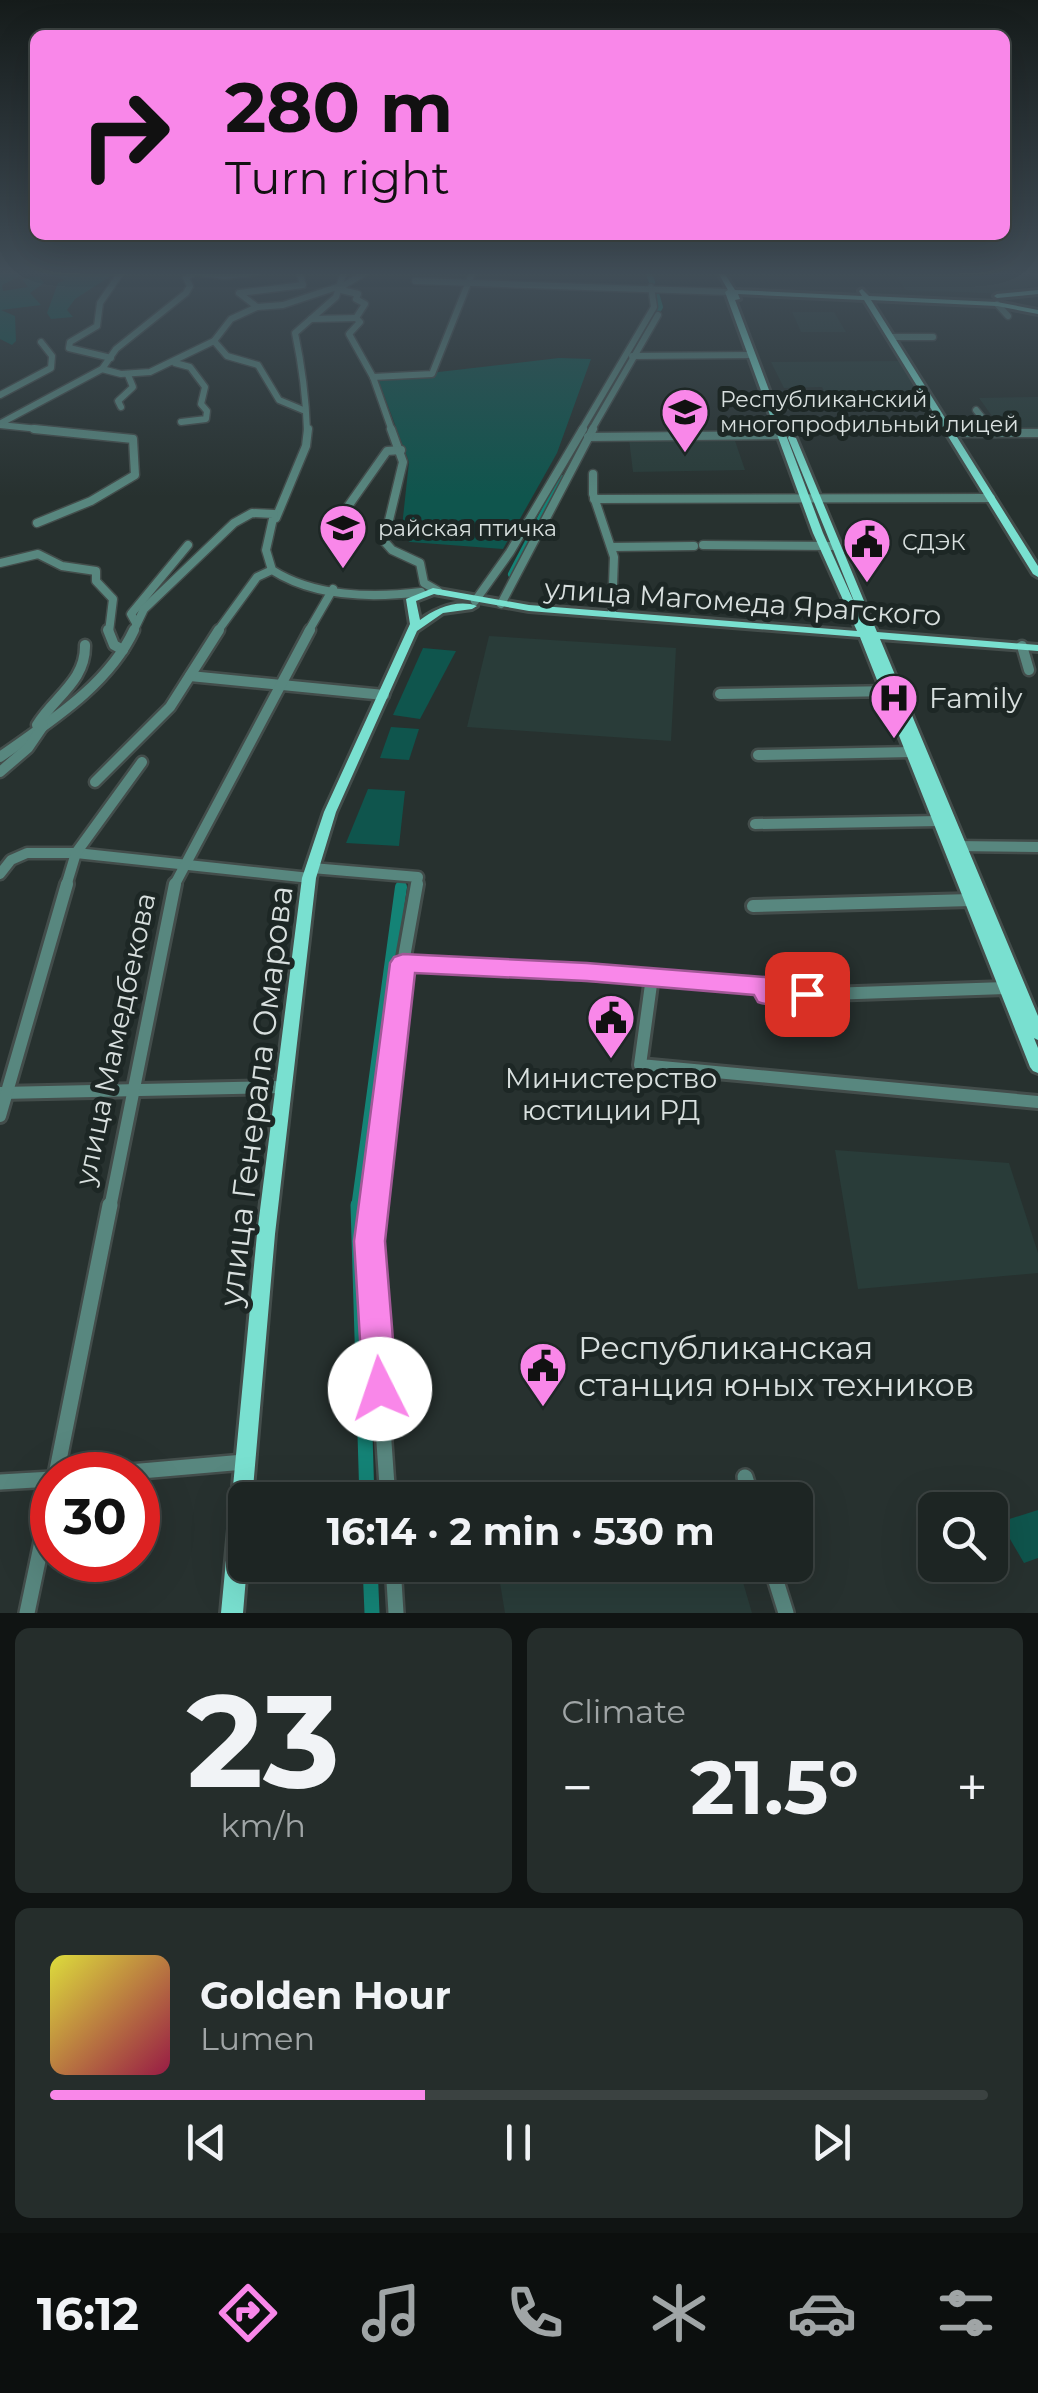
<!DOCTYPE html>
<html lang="en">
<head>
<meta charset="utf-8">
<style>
	body { margin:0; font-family:Montserrat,sans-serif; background:#252d2b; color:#f1f3f6; height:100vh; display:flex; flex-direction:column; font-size:38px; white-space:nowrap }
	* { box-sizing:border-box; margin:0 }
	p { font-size:32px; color:#a0a5a6 }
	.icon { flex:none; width:55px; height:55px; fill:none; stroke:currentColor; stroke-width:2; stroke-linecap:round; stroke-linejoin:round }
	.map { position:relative; height:1613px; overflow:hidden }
	.drawer { display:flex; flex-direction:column; gap:15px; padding:15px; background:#101413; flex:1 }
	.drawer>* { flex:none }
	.top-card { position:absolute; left:30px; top:30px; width:980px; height:210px; border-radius:15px; box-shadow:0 10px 40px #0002,0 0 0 2px #3b4241; background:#f987e9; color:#111; overflow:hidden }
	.buttons { position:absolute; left:918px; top:1492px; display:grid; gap:20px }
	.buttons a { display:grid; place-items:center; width:90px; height:90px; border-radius:15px; background:#1d2523; box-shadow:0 10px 40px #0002,0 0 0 2px #3b4241; font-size:50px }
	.speed { position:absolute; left:30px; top:1452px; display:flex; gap:20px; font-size:50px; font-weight:700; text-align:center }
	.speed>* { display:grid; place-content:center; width:130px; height:130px; border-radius:50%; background:#1d2523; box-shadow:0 10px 40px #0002,0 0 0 2px #3b4241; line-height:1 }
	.speed .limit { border:15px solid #d22; background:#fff; color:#111 }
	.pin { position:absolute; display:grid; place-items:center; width:85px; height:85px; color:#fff; margin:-42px; border-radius:20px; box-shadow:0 5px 15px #0006 }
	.me { position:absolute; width:110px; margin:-55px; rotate:356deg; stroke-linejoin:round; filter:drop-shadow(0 0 8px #0008) }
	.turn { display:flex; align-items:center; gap:35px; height:210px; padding:0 30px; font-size:45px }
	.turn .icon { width:130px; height:130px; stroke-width:2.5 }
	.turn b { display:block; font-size:70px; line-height:85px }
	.big { font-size:75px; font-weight:700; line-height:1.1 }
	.drawer .tile { flex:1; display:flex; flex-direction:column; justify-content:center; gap:15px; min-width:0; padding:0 35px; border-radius:15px; background:#252d2b }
	.drawer .dial { align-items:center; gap:0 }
	.dial b { font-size:130px; line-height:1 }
	.song { display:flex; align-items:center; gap:30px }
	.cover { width:120px; height:120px; border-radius:15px; background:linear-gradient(135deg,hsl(60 70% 55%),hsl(340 70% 35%)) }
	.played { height:10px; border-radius:5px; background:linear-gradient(90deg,#f987e9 40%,#3b4241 40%) }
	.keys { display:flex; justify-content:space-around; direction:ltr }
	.heat { display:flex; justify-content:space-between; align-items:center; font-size:55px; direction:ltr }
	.drawer .tiles { flex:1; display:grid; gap:15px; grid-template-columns:1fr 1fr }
	.tile:last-child { grid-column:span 2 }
	.trip { position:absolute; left:228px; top:1482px; width:585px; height:100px; border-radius:15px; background:#1d2523; box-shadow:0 10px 40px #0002,0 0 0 2px #3b4241; font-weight:700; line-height:100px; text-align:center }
	.tab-bar { display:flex; height:160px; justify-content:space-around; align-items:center; background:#0c0f0e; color:#a0a5a6 }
	.tab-bar .icon { width:70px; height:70px }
	.tab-bar .current { color:#f987e9 }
	.tab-bar b { font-size:45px; color:#f1f3f6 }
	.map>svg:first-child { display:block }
</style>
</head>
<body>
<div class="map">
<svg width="1038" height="1613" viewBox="0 0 1038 1613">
	<rect width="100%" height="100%" fill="#27312f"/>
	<g fill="#293c39">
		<polygon points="893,271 1020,271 1033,285 1009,294 906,290"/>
		<polygon points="792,312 834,312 846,332 801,332"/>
		<polygon points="901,361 927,402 830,403 822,387 784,388 771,362"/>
		<polygon points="1038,397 1038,430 1002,430 979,398"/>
		<polygon points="734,438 745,470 633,472 629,439"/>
		<polygon points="489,636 676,648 671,741 467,727"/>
		<polygon points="835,1150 1009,1163 1038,1253 1038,1273 858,1289"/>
		<polygon points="711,1480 717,1500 611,1500"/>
		<polygon points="497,1565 738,1565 752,1613 505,1613"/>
	</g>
	<g fill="#0f554d">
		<polygon points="0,271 20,271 18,277 2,285 3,291 28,287 22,279 39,276 44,283 30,293 41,305 1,310 15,316 16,341 12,345 0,339"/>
		<polygon points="43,271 109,271 114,274 75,299 67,310 73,317 51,319 47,313 58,283 65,280"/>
		<polygon points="559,358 591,359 557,453 503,549 410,542 401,536 409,462 378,379"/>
		<polygon points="423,648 456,651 420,719 393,715"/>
		<polygon points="391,727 419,729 409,760 380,758"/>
		<polygon points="368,789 405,791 399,846 346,843"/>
		<polygon points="1038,1510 1038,1558 1024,1563 1000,1522"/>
	</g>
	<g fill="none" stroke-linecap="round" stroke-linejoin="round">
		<g stroke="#148376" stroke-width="6">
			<polyline points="648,271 652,282"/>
			<polyline points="596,416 660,307 655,290"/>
		</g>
		<polyline stroke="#148376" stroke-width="8" points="512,574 562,479"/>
		<polyline stroke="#148376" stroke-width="12" points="357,1208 401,887"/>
		<g stroke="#148376" stroke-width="15">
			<polyline points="358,1205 367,1500"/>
			<polyline points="370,1565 372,1613"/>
		</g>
		<g stroke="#434d4b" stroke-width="9">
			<g id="minor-far4">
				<polyline points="194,272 225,276 258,272"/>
				<polyline points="415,281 728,292"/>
				<polyline points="337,289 358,294 356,299 365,304 356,318 360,322 349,334 373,377 392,431"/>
				<polyline points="338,289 368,271"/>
				<polyline points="997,304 1008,316"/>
				<polyline points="257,307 283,305 337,287"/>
				<polyline points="311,319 356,318"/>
				<polyline points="891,337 933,337"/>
				<polyline points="214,341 227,356 258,365 279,400 303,410"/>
				<polyline points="632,356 751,355"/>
				<polyline points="111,358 69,348 70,342 97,326 100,303 122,271"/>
				<polyline points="175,363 190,367 205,387 201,404 207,411 206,419 181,422"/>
				<polyline points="102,369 121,374 150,372 214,341 231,319 257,307 239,293 303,285 299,271"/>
				<polyline points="373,377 432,374 473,271"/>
				<polyline points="0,395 51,368 52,356 41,342"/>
				<polyline points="770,406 932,404"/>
				<polyline points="121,407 118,401 133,387 128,375"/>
				<polyline points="976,410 993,431"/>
				<polyline points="1,423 102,369 116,349 186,293 190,286 186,278 196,271"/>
				<polyline points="0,425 58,431"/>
				<path d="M307,431C306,398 302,366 295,333L336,297L344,271"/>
				<polyline points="581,431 654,307 651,287"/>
				<polyline points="591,431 658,315"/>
			</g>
		</g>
		<g stroke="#434d4b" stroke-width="11">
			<g id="minor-far3">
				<polyline points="34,429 133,439 135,475 91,501 37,523"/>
				<polyline points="391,429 403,462 384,541 392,550 420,563 424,583 438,591"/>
				<polyline points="991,429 995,433"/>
				<polyline points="951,433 1038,433"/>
				<polyline points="588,437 782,435"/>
				<polyline points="593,474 593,494 614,557 612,612"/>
				<polyline points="594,499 991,498"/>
				<polyline points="276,518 306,446 308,429"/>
				<polyline points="337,522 387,451 401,450"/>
				<polyline points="703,545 832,546"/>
				<polyline points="613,547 694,546"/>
				<polyline points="0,563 38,554 62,566 96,571 96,581 113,599 109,632"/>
				<polyline points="475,601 510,552 583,429"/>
				<polyline points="501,604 593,429"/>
				<polyline points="136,623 131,614 188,545"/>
				<path d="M133,632L144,609L234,523L252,513L274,514L266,550L272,570C314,597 373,598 421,592"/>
				<polyline points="217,632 257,577 272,570"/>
				<polyline points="308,632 333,589"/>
			</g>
		</g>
		<g stroke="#434d4b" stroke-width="15">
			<g id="minor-far2">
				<polyline points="108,630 114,645 123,650"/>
				<polyline points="1022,646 1029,670"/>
				<polyline points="190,676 384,695"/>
				<polyline points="720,694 894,691"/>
				<polyline points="758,755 912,752"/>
				<path d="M0,757C49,722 108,686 134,630"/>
				<path d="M0,772L28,748L43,726L37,725C54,697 86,681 85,645"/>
				<polyline points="95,782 170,707 219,630"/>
				<polyline points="755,824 940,821"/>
				<polyline points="954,846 1038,847"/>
				<polyline points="312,868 418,877 416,886"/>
				<polyline points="0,874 11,860 27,853 76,853 310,878"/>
				<polyline points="66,886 76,853 142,762"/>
				<polyline points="174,886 310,630"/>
			</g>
		</g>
		<g stroke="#434d4b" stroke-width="18">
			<g id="minor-far1">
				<polyline points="417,884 403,963 652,977 640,1065 1038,1102"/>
				<polyline points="753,906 971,900"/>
				<polyline points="652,977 765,987 768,996 1006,988"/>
				<polyline points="1,1093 283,1087"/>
				<polyline points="0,1116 67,884"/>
				<polyline points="110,1208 175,884"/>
				<polyline points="374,1208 403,963"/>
			</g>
		</g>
		<g stroke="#434d4b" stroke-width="20">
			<g id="minor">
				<polyline points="374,1205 370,1241 388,1500"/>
				<polyline points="56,1475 110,1205"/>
				<polyline points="95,1475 244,1462"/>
				<polyline points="745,1477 752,1500"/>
				<polyline points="0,1482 52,1479"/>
				<polyline points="393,1565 396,1613"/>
				<polyline points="771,1565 786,1613"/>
				<polyline points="27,1613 52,1494"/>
			</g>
		</g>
		<g stroke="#434d4b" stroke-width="6">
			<g id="major">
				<path d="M717,271H723L735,290L862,296L859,291L862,289L869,296L997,302L1038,310V314L997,306L871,300L1038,566V577L1033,574L864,300L738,294L740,299L735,300L823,533L858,611L788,438L789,436L796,438L877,632L1038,645V651L880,639L1038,1016V1040L1034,1038L1038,1048V1073L1033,1071L1030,1067L860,637L529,611L434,594L416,601L420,620C436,608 458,599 477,606L472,609L443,613L417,631L336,812L316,878L275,1234L252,1500H245V1565H247L243,1613H221L257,1234L302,878L324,812L410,624L406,599L433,588L529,605L857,631L813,533L725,292L728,290Z"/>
				<polygon points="1032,271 1038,271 1038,276"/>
				<polygon points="1038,290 1038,294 997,298 994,296 997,294"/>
			</g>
		</g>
		<use href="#minor-far4" stroke="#58877f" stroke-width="6"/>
		<use href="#minor-far3" stroke="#58877f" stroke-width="8"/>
		<use href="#minor-far2" stroke="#58877f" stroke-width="10"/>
		<use href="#minor-far1" stroke="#58877f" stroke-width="12"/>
		<use href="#minor" stroke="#58877f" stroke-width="15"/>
		<use href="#major" fill="#79e0d0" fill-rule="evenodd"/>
	</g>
	<linearGradient id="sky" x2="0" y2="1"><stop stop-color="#151b1a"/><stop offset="0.55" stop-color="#414e58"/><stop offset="1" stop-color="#414e58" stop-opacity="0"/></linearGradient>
	<rect width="1038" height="497" fill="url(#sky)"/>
	<path fill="#f987e9" stroke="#a25897" stroke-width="2.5" d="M403,954L587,963L765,977L778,986L817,988L821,994L817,1001C799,1006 775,1008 758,1002L754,995L587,981L415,973L385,1241L397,1389L392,1400L380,1405L368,1400L363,1389L354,1241L390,963L394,957Z"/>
	<defs>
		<g id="university-pin" transform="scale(2.5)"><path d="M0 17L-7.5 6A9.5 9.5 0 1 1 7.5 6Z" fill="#f987e9" stroke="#1d2725"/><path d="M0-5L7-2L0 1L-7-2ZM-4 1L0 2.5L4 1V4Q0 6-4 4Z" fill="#111"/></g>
		<g id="school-pin" transform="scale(2.5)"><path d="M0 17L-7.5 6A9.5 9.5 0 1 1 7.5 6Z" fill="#f987e9" stroke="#1d2725"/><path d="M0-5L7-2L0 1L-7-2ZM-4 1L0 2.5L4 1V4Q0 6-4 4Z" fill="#111"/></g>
		<g id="civic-pin" transform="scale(2.5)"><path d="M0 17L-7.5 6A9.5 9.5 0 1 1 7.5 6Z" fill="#f987e9" stroke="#1d2725"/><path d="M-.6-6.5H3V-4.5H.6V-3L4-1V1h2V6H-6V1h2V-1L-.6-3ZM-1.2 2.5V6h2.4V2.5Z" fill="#111"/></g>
		<g id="hospital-pin" transform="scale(2.5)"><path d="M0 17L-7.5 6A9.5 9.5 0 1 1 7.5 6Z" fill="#f987e9" stroke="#1d2725"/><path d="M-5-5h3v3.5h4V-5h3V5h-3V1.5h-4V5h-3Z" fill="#111"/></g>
	</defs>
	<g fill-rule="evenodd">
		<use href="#university-pin" x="685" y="412"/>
		<use href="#school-pin" x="343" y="528"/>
		<use href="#civic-pin" x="867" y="542"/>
		<use href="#hospital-pin" x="894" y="698"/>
		<use href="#civic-pin" x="611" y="1018"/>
		<use href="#civic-pin" x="543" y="1366"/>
	</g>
	<g text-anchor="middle" stroke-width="10" stroke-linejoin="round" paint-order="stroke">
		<g font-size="22" fill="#d8dfde" stroke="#1d2725" text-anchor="start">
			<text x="720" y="407">Республиканский<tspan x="720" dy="25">многопрофильный лицей</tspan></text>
			<text x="378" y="536">райская птичка</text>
			<text x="902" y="550">СДЭК</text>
		</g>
		<g font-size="28" fill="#d8dfde" stroke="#1d2725">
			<text transform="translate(743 602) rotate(4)" y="10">улица Магомеда Ярагского</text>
			<text transform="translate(115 1039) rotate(-78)" y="10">улица Мамедбекова</text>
		</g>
		<g font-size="28" fill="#d8dfde" stroke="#1d2725" text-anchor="start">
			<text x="929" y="708">Family</text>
			<text x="611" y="1088" text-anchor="middle">Министерство<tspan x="611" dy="32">юстиции РД</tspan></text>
		</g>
		<g font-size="32" fill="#d8dfde" stroke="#1d2725">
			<text transform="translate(256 1096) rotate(-83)" y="11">улица Генерала Омарова</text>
		</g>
		<g font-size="32" fill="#d8dfde" stroke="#1d2725" text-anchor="start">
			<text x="578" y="1359">Республиканская<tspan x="578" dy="37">станция юных техников</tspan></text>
		</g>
	</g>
</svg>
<div class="buttons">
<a><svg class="icon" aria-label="search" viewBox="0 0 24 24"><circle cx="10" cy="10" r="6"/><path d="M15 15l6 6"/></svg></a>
</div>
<div class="speed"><div class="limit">30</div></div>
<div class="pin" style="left:807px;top:994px;background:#d93025"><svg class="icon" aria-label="arrive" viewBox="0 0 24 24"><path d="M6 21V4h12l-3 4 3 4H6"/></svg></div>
<svg class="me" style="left:380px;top:1389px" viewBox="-20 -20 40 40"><circle r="19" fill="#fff"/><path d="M0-13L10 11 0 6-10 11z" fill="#f987e9"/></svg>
<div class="trip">16:14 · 2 min · 530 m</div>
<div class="top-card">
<div class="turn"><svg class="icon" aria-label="right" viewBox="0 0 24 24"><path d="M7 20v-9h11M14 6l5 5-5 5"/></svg><div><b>280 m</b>Turn right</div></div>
</div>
</div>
<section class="drawer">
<div class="tiles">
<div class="tile dial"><b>23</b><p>km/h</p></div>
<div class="tile"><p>Climate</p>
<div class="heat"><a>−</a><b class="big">21.5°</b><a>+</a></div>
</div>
<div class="tile">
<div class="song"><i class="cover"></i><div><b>Golden Hour</b><p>Lumen</p></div></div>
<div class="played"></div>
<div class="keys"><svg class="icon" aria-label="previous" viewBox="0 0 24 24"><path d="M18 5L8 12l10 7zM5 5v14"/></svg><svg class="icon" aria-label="pause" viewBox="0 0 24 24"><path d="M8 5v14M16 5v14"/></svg><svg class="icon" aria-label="next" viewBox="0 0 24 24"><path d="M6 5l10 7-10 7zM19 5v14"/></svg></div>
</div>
</div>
</section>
<nav class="tab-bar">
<b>16:12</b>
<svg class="icon current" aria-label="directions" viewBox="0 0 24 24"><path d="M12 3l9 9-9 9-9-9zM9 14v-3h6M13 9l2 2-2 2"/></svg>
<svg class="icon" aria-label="music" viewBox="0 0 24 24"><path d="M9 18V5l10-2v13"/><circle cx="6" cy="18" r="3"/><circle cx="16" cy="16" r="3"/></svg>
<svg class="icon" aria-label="phone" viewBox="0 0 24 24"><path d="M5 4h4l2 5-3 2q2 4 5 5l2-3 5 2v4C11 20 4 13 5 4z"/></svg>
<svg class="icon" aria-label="climate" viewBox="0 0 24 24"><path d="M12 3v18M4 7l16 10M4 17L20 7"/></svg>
<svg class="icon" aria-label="car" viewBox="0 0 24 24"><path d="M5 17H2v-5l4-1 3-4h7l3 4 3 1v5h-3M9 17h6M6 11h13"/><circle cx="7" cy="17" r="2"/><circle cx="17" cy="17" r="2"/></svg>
<svg class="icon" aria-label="filters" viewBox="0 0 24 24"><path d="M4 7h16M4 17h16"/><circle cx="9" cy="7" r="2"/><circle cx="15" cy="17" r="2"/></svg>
</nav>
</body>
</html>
